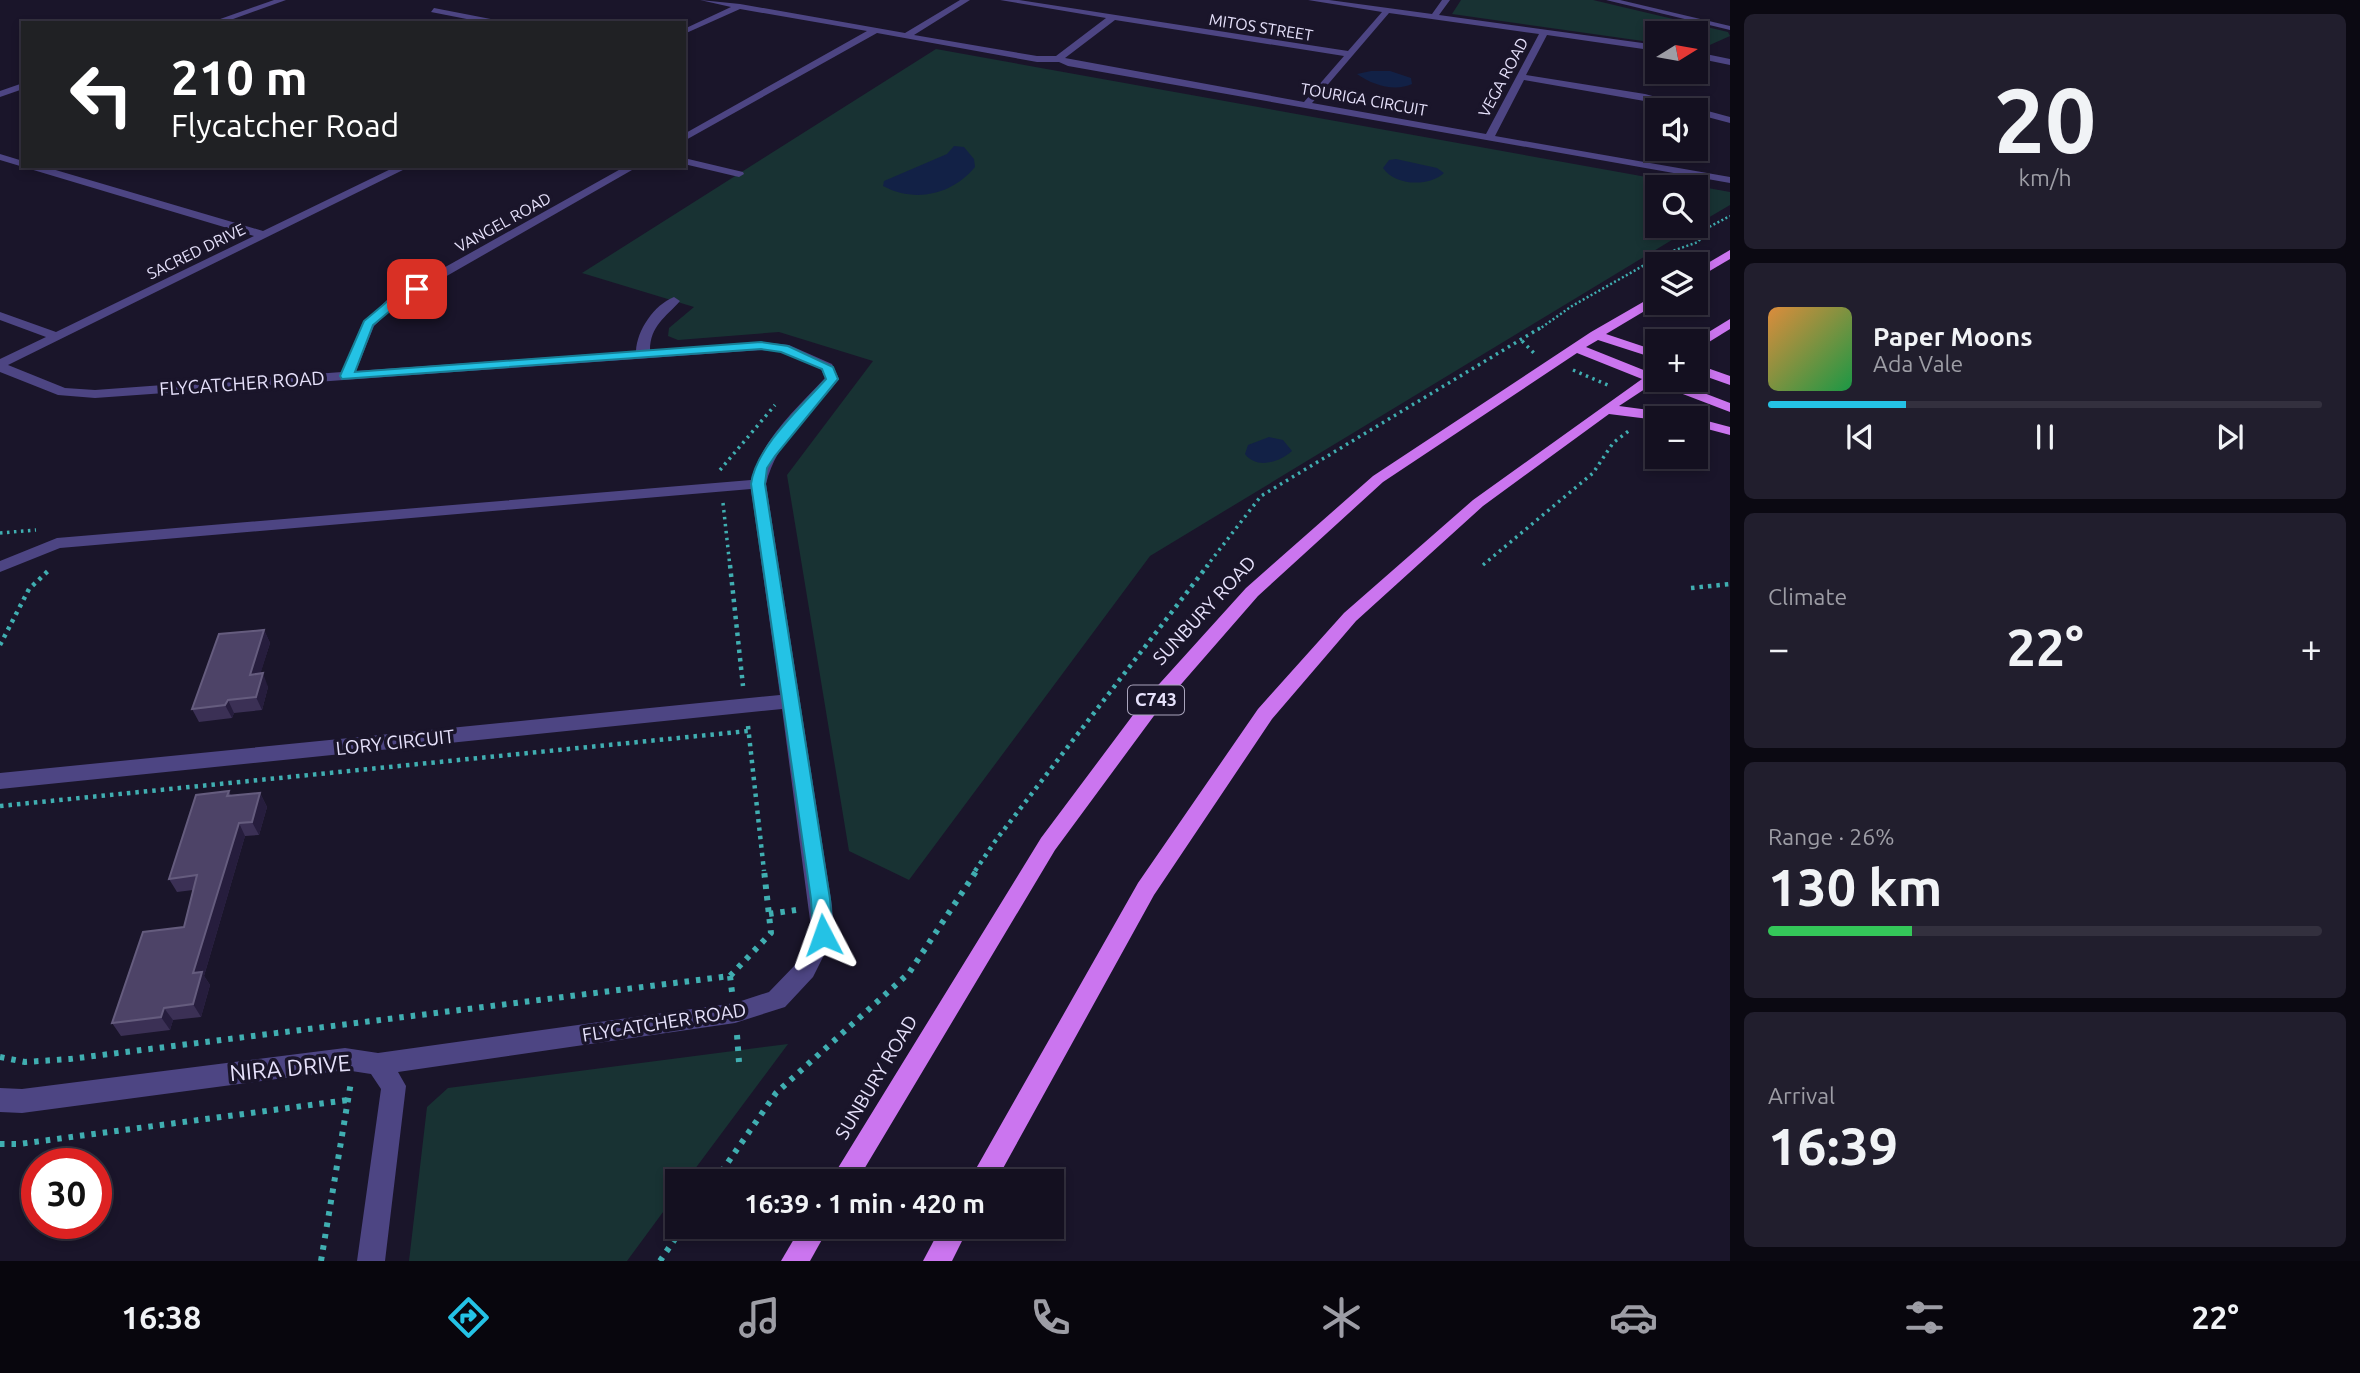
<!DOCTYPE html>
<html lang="en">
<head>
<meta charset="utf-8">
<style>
	body { margin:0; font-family:Ubuntu,sans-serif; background:#211e2d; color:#f1f3f6; height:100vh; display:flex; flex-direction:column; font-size:26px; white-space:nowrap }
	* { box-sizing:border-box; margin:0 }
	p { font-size:23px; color:#9d9da5 }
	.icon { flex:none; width:38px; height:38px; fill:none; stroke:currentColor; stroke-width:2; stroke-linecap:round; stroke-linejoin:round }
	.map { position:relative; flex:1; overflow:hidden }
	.details { display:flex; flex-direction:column; gap:14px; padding:14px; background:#0b0912; width:630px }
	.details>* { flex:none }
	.guide { position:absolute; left:21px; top:21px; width:665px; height:147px; border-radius:0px; box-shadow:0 4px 10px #0003,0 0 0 2px #33303e; background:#202124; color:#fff; overflow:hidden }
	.needle { width:46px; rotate:79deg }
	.fabs { position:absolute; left:1645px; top:21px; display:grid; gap:14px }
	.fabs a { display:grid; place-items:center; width:63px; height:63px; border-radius:0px; background:#141020; box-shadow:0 4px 10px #0003,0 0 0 2px #33303e; font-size:35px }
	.speed { position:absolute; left:21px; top:1148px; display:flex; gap:14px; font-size:35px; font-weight:700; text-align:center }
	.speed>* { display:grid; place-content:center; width:91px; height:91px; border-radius:50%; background:#141020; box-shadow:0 4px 10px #0003,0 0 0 2px #33303e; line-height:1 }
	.speed .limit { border:10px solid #d22; background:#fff; color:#111 }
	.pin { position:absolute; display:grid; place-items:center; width:60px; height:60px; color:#fff; margin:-30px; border-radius:14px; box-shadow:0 4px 10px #0006 }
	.me { position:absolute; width:77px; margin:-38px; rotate:356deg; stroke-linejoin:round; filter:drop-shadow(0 0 5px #0008) }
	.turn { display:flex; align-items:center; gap:24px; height:147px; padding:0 35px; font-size:32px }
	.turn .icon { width:91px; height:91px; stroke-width:2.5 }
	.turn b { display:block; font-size:49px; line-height:60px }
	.big { font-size:52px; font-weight:600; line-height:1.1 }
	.details .widget { flex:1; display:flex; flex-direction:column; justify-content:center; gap:10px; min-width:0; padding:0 24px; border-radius:10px; background:#211e2d }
	.details .dial { align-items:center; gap:0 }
	.dial b { font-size:91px; line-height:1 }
	.song { display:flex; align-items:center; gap:21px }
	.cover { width:84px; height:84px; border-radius:10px; background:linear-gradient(135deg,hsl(30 70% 55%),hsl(140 70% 35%)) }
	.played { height:7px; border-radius:4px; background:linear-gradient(90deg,#24c2e5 25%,#33303e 25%) }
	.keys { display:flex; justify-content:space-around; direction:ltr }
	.heat { display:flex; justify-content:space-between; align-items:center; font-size:38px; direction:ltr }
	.charge { height:10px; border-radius:5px; background:linear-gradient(90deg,#34c759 26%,#33303e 0) }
	.trip { position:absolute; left:665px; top:1169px; width:399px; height:70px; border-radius:0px; background:#141020; box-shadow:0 4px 10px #0003,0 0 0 2px #33303e; font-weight:600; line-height:70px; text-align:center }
	.dock { display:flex; height:112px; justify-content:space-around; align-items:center; background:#08060d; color:#9d9da5 }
	.dock .icon { width:49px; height:49px }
	.dock .selected { color:#24c2e5 }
	.dock b { font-size:32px; color:#f1f3f6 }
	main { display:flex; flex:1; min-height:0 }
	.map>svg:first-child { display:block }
</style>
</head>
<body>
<main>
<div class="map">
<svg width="1730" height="1261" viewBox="0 0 1730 1261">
	<rect width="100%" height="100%" fill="#1a152a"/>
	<g fill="#183233">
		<polygon points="1461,0 1593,0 1728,32 1730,36 1703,48 1696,48 1696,33 1657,33 1657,43 1452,14"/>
		<polygon points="936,49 1730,192 1730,205 1696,225 1696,187 1657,187 1657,226 1695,226 1150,556 909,880 849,851 787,475 873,361 779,332 678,340 668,336 669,328 694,307 582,273"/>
		<polygon points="788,1044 686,1181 677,1181 677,1193 627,1261 409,1261 427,1107 448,1088"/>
	</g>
	<g fill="#122146">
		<path d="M1371,71H1390L1411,78L1412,84C1395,92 1372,85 1357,74Z"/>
		<path d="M954,146L964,147L974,159L975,167C952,195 915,203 883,186L884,181L947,154Z"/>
		<path d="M1396,159L1437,168L1444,173C1429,187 1395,186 1383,168L1389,160Z"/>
		<path d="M1269,437L1283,440L1292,451C1279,463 1256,469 1245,454L1248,445Z"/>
	</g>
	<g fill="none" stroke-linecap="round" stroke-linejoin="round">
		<polyline stroke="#40aeb1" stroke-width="2.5" stroke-dasharray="2 2.5" stroke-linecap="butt" points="1538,330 1572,306 1664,254 1698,242 1709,227 1730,216"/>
		<g stroke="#40aeb1" stroke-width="3.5" stroke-dasharray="2.5 4.5" stroke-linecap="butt">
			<polyline points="1522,341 1536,355"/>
			<polyline points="1573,370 1610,386"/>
			<polyline points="720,470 775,405"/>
			<polyline points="723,503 730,567"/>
			<polyline points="0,533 36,530"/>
			<polyline points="1483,565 1593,473 1613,443 1630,430"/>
			<polyline points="1206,567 1261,496 1540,328"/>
		</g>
		<g stroke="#40aeb1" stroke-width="4.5" stroke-dasharray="3.5 5" stroke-linecap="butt">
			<polyline points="730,565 743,686"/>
			<polyline points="1691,588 1730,584"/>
			<polyline points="0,645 29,589 48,571"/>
			<polyline points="748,726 764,871"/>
			<polyline points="0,806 748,731"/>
			<polyline points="975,871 996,840 1208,565"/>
		</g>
		<g stroke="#40aeb1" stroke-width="6" stroke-dasharray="4.5 7" stroke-linecap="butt">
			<polyline points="769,914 796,910"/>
			<polyline points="730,976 732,992"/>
			<polyline points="737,1035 739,1062"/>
			<polyline points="0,1057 25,1062 70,1059 730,976 771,933 764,870"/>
			<polyline points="0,1144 19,1144 348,1100"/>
			<polyline points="715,1181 776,1093 909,973 977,870"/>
			<polyline points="321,1261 351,1082"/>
			<polyline points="660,1261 683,1227"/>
		</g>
		<g fill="#4d4583" fill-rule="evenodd">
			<polygon points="274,0 286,0 222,23 209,23"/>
			<path d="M700,0L740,4L905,33L960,0H970L914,35L1037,56H1056L1106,18L1000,0H1019L1348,51L1382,12L1308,0H1329L1432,14L1442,0H1450L1439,15L1657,45V51L1547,35L1526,75L1645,94L1730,117V123L1696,114V110L1524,80L1495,136L1730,177V183L1068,66L1059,62H1037L877,33L684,141V134L867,31L740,9L684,34V29L731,7ZM1389,13L1539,34L1486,134L1312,103ZM1115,20L1344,56L1304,102L1065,58Z"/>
			<polygon points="1606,0 1620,0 1730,26 1730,30"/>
			<polygon points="434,8 501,21 505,23 487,23 431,12"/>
			<polygon points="1696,52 1730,59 1730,65 1696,58"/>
			<polygon points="23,83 23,89 0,97 0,91"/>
			<path d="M0,154L23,161V166H42L263,231L397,166H411L8,365L65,388L95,390L342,372L362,324L388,299L626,166H639L396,305L374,326L356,371L636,351C637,330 654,305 674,297L680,301C666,317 650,326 650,350L761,342L789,345L832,364L839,379C812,414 777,439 766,484L832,906L834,935L813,977L785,1007L735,1023L398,1072L406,1086L385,1261H357L381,1089L371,1074L345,1070L22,1113L0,1112V1088L22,1089L345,1048L378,1053L735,1003L769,992L797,963L812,935L782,709L0,789V773L780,695L751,489L60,548L0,572V561L57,538L751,480C762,439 797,408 825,378L821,369L781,352L761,350L95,398L58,395L0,372V359L46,337L0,320V312L56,332L254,236L0,160Z"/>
			<polygon points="684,158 743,172 744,174 739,177 684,164"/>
		</g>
		<g fill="#cb75ef" fill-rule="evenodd">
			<polygon points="1730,250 1730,259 1696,279 1696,270"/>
			<polygon points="1657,294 1658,303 1606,334 1657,351 1657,359 1598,340 1586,347 1651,373 1657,371 1657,380 1670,380 1730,403 1730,412 1654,383 1619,406 1679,414 1686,418 1657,420 1609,414 1483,506 1356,621 1272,719 1154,895 996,1181 969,1181 1138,883 1258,709 1344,613 1473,500 1642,379 1577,353 1383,482 1258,596 1156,713 1055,850 857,1181 830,1181 1041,838 1142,703 1246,588 1373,476 1591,332"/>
			<polygon points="1730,319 1730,329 1696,350 1694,341"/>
			<polygon points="1696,364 1730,376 1730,385 1696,373"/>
			<polygon points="1694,418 1696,418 1730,427 1730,435 1696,426"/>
			<polygon points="801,1227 829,1227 810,1261 781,1261"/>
			<polygon points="941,1227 969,1227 952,1261 923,1261"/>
		</g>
	</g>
	<g fill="#3b3055">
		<polygon points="264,630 270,643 260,674 268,687 262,710 234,713 232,718 199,722 192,709"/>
		<polygon points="229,791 231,796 260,793 267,807 259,835 245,836 204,976 210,985 201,1017 173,1020 170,1030 121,1036 112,1023 184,927 193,890 177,892 169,879"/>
	</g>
	<g fill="#261d3d">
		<polygon points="264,630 270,643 256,688 250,675"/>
		<polygon points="263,673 268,687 262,710 256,697"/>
		<polygon points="228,700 234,713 232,718 225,705"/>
		<polygon points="260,793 267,807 259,835 252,822"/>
		<polygon points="239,823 245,836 204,976 210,985 201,1017 193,1004 193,973"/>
		<polygon points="164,1008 173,1020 170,1030 161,1017"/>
	</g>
	<g fill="#4d4367" stroke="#655c7e" stroke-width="2">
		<polygon points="264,630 250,675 263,673 256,697 228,700 225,705 192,709 219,634"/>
		<polygon points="229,791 227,796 260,793 252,822 239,823 193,973 202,972 193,1004 164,1008 161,1017 112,1023 143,932 184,927 197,875 169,879 196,795"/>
	</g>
	<path fill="#24c2e5" stroke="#177e95" stroke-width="2" d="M413,286L422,289L397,305L373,325L355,372L761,342L788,346L833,367L838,379L775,456L767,468L765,484L830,899L833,935L830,941L823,944L816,941L813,935L811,899L751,484C756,447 801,407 826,379L822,369L781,352L761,349L342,379L340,376L364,321L389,300Z"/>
	<g text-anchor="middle" stroke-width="7" stroke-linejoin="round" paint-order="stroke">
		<g font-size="16" fill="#e6e1fb" stroke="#1a152a">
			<text transform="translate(1261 27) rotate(9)" y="6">MITOS STREET</text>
			<text transform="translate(1503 77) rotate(-62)" y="6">VEGA ROAD</text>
			<text transform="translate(1364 99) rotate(10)" y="6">TOURIGA CIRCUIT</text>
			<text transform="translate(503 222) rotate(-29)" y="6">VANGEL ROAD</text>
			<text transform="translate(196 251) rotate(-26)" y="6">SACRED DRIVE</text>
		</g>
		<rect fill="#1a152a" stroke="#a9a4bc" stroke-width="2" x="1128" y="685.5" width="56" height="29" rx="5"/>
		<g font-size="18" font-weight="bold" fill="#e6e1fb">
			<text x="1156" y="706">C743</text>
		</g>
		<g font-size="19" fill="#e6e1fb" stroke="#1a152a">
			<text transform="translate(242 383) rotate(-4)" y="7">FLYCATCHER ROAD</text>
			<text transform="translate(1204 610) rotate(-47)" y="7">SUNBURY ROAD</text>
			<text transform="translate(395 742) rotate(-6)" y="7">LORY CIRCUIT</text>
			<text transform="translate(664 1022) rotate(-9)" y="7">FLYCATCHER ROAD</text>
			<text transform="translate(876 1077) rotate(-59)" y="7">SUNBURY ROAD</text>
		</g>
		<g font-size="23" fill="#e6e1fb" stroke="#1a152a">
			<text transform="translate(290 1068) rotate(-5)" y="8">NIRA DRIVE</text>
		</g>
	</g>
</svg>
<div class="fabs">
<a><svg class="needle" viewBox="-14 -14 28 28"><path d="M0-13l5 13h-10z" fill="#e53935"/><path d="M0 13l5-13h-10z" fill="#9d9da5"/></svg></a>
<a><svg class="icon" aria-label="sound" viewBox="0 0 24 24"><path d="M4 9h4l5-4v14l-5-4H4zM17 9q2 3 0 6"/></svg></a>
<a><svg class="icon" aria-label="search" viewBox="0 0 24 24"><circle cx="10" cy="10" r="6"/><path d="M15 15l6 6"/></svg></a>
<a><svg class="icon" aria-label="layers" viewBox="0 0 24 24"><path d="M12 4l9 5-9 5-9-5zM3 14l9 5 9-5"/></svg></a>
<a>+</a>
<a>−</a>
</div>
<div class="speed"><div class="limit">30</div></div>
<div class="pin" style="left:417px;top:289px;background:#d93025"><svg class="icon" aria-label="arrive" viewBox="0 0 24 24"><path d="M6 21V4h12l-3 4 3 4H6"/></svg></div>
<svg class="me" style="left:823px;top:935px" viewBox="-20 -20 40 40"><path d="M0-17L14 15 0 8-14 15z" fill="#24c2e5" stroke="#fff" stroke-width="4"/></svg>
<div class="trip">16:39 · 1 min · 420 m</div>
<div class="guide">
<div class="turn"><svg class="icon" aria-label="left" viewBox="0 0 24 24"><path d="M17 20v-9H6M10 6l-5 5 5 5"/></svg><div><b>210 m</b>Flycatcher Road</div></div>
</div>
</div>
<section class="details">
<div class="widget dial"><b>20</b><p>km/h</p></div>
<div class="widget">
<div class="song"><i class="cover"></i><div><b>Paper Moons</b><p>Ada Vale</p></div></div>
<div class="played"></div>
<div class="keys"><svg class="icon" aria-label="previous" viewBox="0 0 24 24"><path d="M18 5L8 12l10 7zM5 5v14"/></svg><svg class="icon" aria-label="pause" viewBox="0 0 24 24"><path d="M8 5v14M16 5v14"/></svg><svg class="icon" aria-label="next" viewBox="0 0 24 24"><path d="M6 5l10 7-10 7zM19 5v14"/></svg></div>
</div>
<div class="widget"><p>Climate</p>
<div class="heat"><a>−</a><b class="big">22°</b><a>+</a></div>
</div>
<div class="widget"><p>Range · 26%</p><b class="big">130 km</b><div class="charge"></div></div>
<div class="widget"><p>Arrival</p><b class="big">16:39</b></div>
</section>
</main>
<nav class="dock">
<b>16:38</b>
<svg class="icon selected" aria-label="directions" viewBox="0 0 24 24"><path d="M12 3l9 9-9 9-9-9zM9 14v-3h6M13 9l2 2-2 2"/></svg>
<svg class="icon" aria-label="music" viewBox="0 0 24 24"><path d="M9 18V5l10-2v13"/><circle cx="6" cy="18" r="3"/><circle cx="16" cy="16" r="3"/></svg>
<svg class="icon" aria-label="phone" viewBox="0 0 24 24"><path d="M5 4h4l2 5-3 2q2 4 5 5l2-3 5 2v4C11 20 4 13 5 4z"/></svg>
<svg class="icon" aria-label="climate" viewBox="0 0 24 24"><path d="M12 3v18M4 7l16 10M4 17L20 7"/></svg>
<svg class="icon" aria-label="car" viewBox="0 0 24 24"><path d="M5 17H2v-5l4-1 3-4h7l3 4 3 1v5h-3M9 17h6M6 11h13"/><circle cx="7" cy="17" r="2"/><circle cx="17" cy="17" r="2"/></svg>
<svg class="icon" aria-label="filters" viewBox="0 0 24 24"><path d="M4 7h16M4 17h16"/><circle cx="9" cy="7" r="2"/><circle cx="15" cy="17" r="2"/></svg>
<b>22°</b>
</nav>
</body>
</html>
